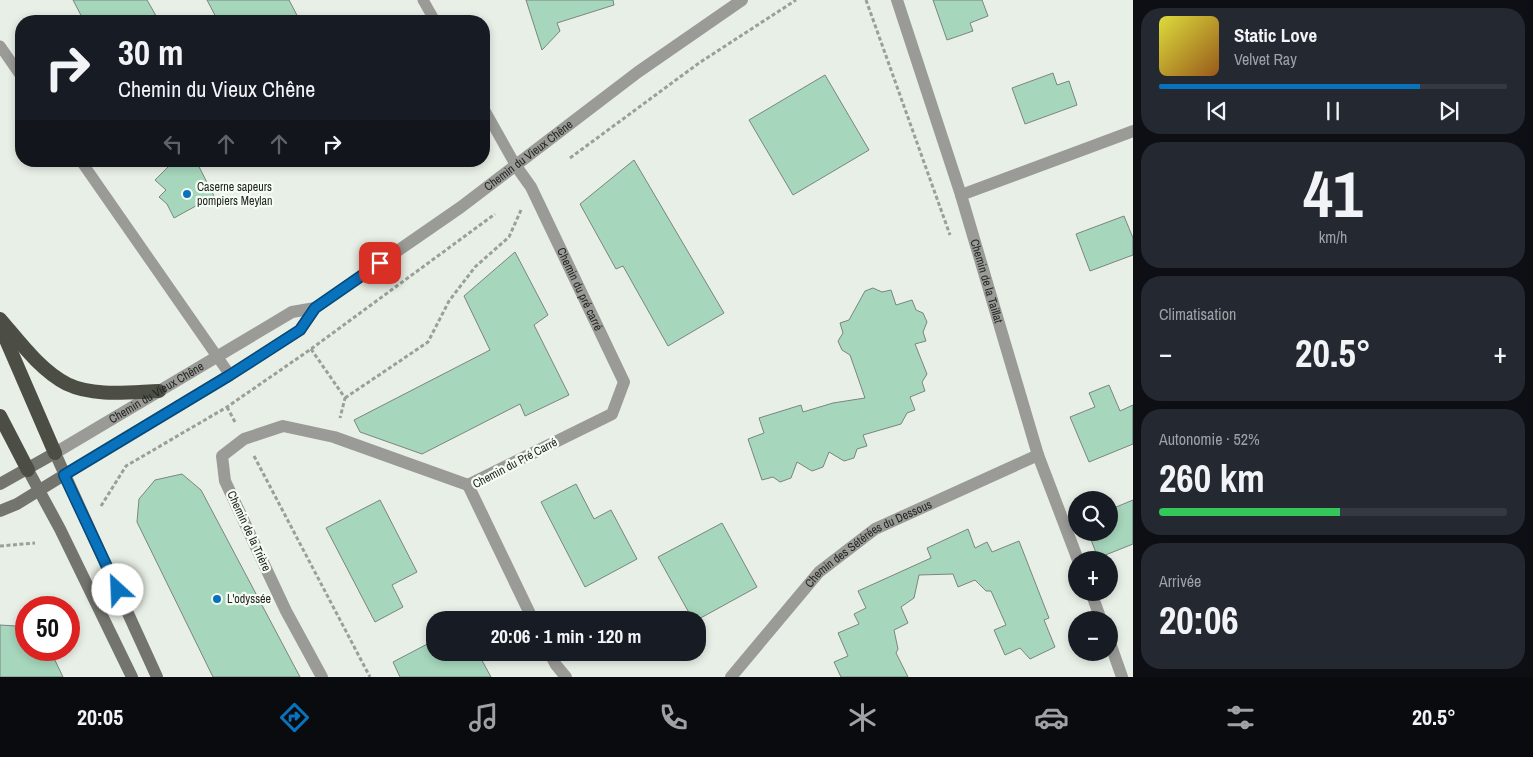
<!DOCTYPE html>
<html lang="fr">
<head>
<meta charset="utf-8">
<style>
	body { margin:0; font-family:"Archivo Narrow",sans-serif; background:#242831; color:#f1f3f6; height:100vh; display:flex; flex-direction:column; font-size:19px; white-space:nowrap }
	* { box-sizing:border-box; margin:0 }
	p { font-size:16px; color:#9ea1a6 }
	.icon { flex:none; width:28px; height:28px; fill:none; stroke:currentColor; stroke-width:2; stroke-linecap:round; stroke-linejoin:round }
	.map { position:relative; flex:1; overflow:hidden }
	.details { display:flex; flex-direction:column; gap:8px; padding:8px; background:#0d0f14; width:400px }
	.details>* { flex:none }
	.top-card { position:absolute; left:15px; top:15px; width:475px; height:152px; border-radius:20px; box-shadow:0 2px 8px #0003; background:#171b24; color:#f1f3f6; overflow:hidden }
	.fabs { position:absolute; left:1068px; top:491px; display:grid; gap:10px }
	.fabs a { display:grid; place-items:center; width:50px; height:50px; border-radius:50%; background:#171b24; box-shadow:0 2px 8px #0003; font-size:25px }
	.speed { position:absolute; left:15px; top:596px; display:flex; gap:10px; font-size:25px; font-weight:700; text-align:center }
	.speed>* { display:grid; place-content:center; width:65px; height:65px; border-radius:50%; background:#171b24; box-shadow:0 2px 8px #0003; line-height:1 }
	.speed .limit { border:8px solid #d22; background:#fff; color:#111 }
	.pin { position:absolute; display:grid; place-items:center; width:42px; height:42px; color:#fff; margin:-21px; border-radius:10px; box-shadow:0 2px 8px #0006 }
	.me { position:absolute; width:55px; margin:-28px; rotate:335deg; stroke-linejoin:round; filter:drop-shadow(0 0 4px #0008) }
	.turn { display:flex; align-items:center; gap:18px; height:105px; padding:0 20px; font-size:22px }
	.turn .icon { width:65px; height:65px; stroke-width:2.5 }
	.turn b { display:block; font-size:35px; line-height:42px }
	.lanes { display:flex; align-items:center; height:48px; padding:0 20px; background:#0003; justify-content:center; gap:25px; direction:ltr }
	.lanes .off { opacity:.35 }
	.big { font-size:38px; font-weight:800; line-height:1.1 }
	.details .tile { flex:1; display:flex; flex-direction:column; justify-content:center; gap:8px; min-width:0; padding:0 18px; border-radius:20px; background:#242831 }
	.details .dial { align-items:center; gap:0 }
	.dial b { font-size:65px; line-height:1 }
	.song { display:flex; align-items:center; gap:15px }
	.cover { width:60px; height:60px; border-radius:8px; background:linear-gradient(135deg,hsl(60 70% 55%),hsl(30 70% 35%)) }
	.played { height:5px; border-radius:2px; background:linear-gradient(90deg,#0972bd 75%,#363941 75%) }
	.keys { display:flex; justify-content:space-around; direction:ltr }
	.heat { display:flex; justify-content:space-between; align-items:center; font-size:28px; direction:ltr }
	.charge { height:8px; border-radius:4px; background:linear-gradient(90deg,#34c759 52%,#363941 0) }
	.trip { position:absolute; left:426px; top:611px; width:280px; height:50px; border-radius:20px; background:#171b24; box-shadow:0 2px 8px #0003; font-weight:800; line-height:50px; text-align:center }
	.tab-bar { display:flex; height:80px; justify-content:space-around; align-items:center; background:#090b0e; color:#9ea1a6 }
	.tab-bar .icon { width:35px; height:35px }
	.tab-bar .selected { color:#0972bd }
	.tab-bar b { font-size:22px; color:#f1f3f6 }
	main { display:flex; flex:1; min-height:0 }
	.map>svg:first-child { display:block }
</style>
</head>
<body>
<main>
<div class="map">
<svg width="1133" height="677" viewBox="0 0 1133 677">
	<rect width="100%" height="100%" fill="#e8efe6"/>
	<g fill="#a6d6bc" stroke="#7b857f">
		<polygon points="73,0 147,0 159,21 84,21"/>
		<polygon points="207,0 289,0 300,21 218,21"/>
		<polygon points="526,0 613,0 614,5 557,23 560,31 542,50"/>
		<polygon points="933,0 982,0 988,16 970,23 973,31 947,40"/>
		<polygon points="1053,73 1057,85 1069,81 1077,105 1025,124 1012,88"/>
		<polygon points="825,75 869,150 793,195 749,120"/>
		<polygon points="634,160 724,313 668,346 623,266 616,269 580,204"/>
		<polygon points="174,161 196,161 214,196 174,218 167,204 159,197 166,190 155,180"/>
		<polygon points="1124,216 1133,238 1133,255 1090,271 1076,234"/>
		<polygon points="515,252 548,315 534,325 569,395 525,416 520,404 422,454 360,432 354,420 490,350 464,296"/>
		<polygon points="873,288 882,292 891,290 896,305 912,300 916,310 923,313 927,322 923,332 926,341 915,344 927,374 922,382 925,391 910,397 915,410 907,413 901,424 863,435 867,446 857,449 854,458 844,461 829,452 823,467 812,471 797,462 791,478 780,482 773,477 762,480 748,439 764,433 759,418 801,405 803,412 833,403 865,398 850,355 842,350 838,341 843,333 840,323 849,320 865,291"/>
		<polygon points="1109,385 1120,411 1133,405 1133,444 1089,462 1070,417 1095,407 1089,393"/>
		<polygon points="182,474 201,490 300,677 213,677 137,522 139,499 155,480"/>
		<polygon points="576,484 594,519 611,510 637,559 585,587 541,502"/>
		<polygon points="380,500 417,572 392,585 403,607 375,622 326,528"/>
		<polygon points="1133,500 1133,544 1098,558 1088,532 1109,532 1109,510"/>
		<polygon points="722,523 757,587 697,620 693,620 658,557"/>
		<polygon points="968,529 975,548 987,542 992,552 1019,541 1049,618 1044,620 1055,647 1030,659 1020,648 1005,655 994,630 1006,625 991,591 986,591 975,580 958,587 953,574 919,575 914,598 901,607 908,623 894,630 898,649 896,653 908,677 841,677 834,662 848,656 838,633 859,624 854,614 866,608 858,591 931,558 927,548"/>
		<polygon points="0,625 16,626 26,631 26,650 50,650 63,677 0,677"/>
		<polygon points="435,640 435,652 474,652 479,655 491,677 400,677 393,662"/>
	</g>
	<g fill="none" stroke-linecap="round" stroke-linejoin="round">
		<g stroke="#9a9f99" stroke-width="3" stroke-dasharray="4 2.5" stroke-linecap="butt">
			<polyline points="866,0 950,235"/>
			<polyline points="570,158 699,63 796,0"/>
			<polyline points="311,349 345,398 340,418"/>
			<polyline points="345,398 428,342 449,301 475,267 509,237 521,210"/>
			<polyline points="227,407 235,422"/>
			<polyline points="254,456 370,677"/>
			<polyline points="101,506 126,466 227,407 311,349 495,214"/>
			<polyline points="0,546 35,543"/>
		</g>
		<g stroke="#9a9b97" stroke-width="11">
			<polyline points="423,0 435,21"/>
			<polyline points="0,46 21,76"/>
			<polyline points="484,109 516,166"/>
			<polyline points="81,161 230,375"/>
		</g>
		<g stroke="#9a9b97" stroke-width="12">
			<path id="s1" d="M897,0L961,195L1038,455L1078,560"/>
			<path id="s2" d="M516,166L531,187L624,382L612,414L468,485L533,620"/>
			<polyline points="961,195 1133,131"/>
			<polyline points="1091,592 1101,620"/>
			<polyline points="1109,640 1122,677"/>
			<polyline points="549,652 556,665 566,677"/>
			<polyline points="322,677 286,611 225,481 222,456 244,439 283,426 334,437 468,485"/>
			<path id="s3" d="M731,677L819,572L875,529L1038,455"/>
		</g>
		<g stroke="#9a9b97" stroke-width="12">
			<path id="s4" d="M55,453L292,312L315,308"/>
			<path id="s5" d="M64,475L230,375L300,330L315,308L461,207L638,72L742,0"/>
		</g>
		<g stroke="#73746e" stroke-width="12">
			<polyline points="28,470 60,529 132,677"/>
			<polyline points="0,484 55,453 157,677"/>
			<polyline points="0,511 17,504 64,475"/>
		</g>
		<g stroke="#4c4e45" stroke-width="14">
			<path d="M0,319C19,341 40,370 67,384C94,397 130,392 159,391"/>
			<polyline points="0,326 55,453"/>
			<polyline points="0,416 28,470"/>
		</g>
	</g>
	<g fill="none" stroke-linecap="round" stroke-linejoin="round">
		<g stroke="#064a7b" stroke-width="12">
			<polyline id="route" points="118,590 64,475 230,375 300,330 315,308 380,263"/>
		</g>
		<use href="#route" stroke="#0972bd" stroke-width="9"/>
	</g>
	<g fill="#0972bd" stroke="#f5fcf3" stroke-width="2">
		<circle cx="187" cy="194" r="5"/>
		<circle cx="217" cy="599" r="5"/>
	</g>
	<g text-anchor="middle" stroke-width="4.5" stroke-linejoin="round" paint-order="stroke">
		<g font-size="12" fill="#242724" stroke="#f5fcf3">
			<text dy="4" stroke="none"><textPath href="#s5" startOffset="566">Chemin du Vieux Chêne</textPath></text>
			<text dy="4" stroke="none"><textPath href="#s1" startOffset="295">Chemin de la Taillat</textPath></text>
			<text dy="4" stroke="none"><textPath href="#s2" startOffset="139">Chemin du pré carré</textPath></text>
			<text dy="4" stroke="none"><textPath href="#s4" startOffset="118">Chemin du Vieux Chêne</textPath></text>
			<text transform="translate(515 463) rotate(-28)" y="4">Chemin du Pré Carré</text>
			<text transform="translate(249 531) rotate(65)" y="4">Chemin de la Trière</text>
			<text dy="4" stroke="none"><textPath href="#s3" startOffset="194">Chemin des Sétérées du Dessous</textPath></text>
		</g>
		<g font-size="12" fill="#242724" stroke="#f5fcf3" text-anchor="start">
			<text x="197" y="191">Caserne sapeurs<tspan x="197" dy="14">pompiers Meylan</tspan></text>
			<text x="227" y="603">L'odyssée</text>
		</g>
	</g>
</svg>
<div class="fabs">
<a><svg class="icon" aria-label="search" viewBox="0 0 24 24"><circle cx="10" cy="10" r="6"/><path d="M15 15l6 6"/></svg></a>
<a>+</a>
<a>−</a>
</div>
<div class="speed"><div class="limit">50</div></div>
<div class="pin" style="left:380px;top:263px;background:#d93025"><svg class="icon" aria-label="arrive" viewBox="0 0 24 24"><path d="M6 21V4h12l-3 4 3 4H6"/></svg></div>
<svg class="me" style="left:118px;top:590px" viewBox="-20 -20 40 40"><circle r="19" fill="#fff"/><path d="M0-13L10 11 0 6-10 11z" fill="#0972bd"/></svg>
<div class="trip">20:06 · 1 min · 120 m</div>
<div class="top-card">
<div class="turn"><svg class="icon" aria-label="right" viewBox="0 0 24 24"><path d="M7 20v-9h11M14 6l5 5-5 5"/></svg><div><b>30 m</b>Chemin du Vieux Chêne</div></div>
<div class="lanes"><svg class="icon off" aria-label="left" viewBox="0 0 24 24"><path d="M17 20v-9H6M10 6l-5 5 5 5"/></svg><svg class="icon off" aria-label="ahead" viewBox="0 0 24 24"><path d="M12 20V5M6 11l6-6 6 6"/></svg><svg class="icon off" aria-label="ahead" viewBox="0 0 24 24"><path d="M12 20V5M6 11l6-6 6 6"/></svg><svg class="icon" aria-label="right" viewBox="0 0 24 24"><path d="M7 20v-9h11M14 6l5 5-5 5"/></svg></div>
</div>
</div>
<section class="details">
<div class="tile">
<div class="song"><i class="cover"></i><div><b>Static Love</b><p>Velvet Ray</p></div></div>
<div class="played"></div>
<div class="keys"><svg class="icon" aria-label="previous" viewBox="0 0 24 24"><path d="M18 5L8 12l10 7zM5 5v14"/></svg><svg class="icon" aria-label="pause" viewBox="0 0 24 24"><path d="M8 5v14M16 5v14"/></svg><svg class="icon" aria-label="next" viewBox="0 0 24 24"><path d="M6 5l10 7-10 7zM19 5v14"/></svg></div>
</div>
<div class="tile dial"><b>41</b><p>km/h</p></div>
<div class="tile"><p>Climatisation</p>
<div class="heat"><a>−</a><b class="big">20.5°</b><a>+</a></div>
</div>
<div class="tile"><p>Autonomie · 52%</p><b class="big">260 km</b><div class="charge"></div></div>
<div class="tile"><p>Arrivée</p><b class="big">20:06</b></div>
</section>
</main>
<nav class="tab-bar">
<b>20:05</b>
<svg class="icon selected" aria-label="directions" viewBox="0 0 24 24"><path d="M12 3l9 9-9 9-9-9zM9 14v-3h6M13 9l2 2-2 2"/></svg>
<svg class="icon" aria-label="music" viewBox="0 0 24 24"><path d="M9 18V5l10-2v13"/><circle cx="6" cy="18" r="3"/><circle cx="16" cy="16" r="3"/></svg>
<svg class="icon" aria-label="phone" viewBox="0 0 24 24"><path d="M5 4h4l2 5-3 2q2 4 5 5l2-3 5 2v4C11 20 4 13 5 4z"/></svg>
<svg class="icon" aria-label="climate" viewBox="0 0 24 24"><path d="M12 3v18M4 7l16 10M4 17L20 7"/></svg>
<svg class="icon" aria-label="car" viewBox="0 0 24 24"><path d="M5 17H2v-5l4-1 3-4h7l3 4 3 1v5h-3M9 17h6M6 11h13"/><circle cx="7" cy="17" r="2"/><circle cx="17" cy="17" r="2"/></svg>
<svg class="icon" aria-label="filters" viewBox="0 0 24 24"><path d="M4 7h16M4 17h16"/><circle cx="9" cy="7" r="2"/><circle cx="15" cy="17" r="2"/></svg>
<b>20.5°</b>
</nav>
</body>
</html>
